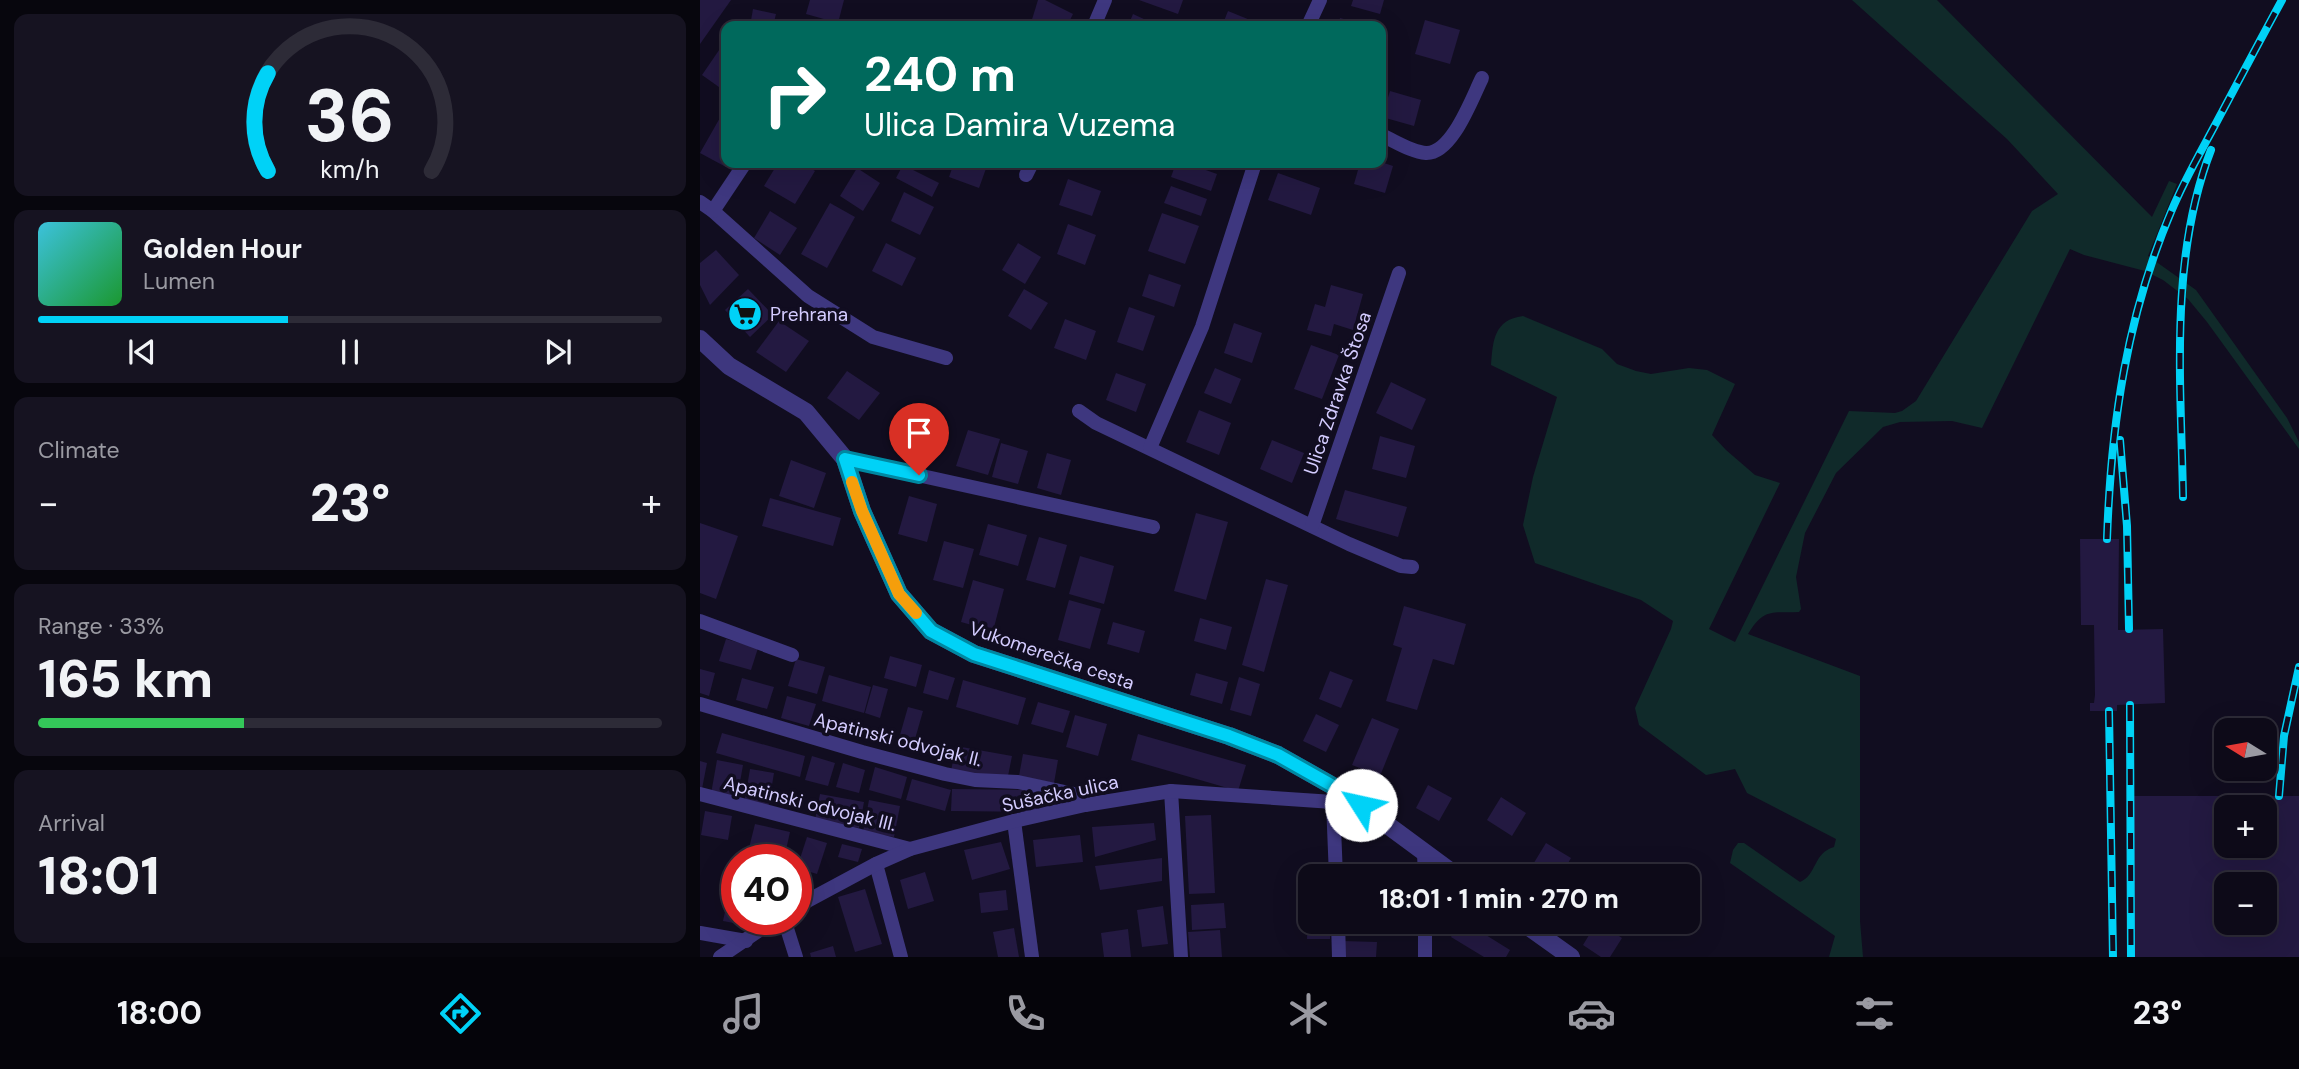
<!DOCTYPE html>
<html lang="en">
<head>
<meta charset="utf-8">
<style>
	body { margin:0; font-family:"DM Sans",sans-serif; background:#161321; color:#f1f3f6; height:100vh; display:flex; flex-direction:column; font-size:26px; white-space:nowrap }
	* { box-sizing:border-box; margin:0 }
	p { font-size:23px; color:#9a9aa2 }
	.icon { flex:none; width:38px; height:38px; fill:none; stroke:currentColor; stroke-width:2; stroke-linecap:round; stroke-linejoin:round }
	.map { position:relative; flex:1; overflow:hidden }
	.panel { display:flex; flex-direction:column; gap:14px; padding:14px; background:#07060d; width:700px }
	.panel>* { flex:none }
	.hud { position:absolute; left:21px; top:21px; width:665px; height:147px; border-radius:14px; box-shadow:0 7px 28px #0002,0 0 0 2px #2d2b37; background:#00695c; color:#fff; overflow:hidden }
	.needle { width:46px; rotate:281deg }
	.fabs { position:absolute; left:1514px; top:718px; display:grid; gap:14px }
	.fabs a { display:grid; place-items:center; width:63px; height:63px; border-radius:14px; background:#0d0a18; box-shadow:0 7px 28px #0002,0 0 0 2px #2d2b37; font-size:35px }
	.speed { position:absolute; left:21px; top:844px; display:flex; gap:14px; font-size:35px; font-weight:700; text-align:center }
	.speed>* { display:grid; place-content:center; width:91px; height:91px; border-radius:50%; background:#0d0a18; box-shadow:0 7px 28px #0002,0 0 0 2px #2d2b37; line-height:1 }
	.speed .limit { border:10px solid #d22; background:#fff; color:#111 }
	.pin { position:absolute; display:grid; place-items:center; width:60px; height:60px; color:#fff; margin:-72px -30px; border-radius:50% 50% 50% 0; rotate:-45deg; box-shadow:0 0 7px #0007 }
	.pin .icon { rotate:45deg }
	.me { position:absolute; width:77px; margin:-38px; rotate:305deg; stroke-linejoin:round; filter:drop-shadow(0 0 5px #0008) }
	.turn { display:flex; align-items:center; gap:24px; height:147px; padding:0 28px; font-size:32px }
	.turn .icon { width:91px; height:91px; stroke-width:2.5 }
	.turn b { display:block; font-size:49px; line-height:60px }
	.big { font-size:52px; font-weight:800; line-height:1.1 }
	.panel .widget { flex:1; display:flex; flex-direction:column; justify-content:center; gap:10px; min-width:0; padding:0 24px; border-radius:14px; background:#161321 }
	.panel .dial { align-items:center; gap:0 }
	.dial svg { height:182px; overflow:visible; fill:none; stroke:#2d2b37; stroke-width:7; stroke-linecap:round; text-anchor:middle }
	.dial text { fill:#f1f3f6; stroke:none }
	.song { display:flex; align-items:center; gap:21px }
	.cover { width:84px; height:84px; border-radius:10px; background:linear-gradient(135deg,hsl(190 70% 55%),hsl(130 70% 35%)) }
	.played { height:7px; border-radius:4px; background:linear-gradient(90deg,#00d2f7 40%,#2d2b37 40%) }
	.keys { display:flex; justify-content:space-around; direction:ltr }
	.heat { display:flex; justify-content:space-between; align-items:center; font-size:38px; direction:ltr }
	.charge { height:10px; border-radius:5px; background:linear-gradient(90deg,#34c759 33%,#2d2b37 0) }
	.trip { position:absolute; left:598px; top:864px; width:402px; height:70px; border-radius:14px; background:#0d0a18; box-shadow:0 7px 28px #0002,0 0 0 2px #2d2b37; font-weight:800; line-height:70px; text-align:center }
	.tabs { display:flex; height:112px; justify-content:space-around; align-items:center; background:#05040a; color:#9a9aa2 }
	.tabs .icon { width:49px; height:49px }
	.tabs .selected { color:#00d2f7 }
	.tabs b { font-size:32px; color:#f1f3f6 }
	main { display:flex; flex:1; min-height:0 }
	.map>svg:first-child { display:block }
</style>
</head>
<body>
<main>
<section class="panel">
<div class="widget dial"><svg viewBox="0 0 100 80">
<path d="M14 69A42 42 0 1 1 86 69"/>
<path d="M14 69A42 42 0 0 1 14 26" stroke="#00d2f7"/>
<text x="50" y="56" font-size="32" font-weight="700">36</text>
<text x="50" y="72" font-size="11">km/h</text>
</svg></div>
<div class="widget">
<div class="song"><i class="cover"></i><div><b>Golden Hour</b><p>Lumen</p></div></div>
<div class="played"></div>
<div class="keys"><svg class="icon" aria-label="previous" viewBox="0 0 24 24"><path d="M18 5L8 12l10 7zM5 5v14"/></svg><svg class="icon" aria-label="pause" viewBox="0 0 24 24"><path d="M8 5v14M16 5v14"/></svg><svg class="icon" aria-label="next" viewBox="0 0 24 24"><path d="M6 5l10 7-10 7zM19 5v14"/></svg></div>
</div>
<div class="widget"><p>Climate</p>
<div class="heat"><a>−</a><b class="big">23°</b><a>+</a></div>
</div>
<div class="widget"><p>Range · 33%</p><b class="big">165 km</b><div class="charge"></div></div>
<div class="widget"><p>Arrival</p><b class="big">18:01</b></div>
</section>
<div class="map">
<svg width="1599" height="957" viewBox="0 0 1599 957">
	<rect width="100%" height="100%" fill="#110d20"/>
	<path fill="#102a2a" d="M1152,0H1237L1452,217L1469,181L1477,184L1448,256L1496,290L1587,418L1599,442V449L1507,322L1488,299L1463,280L1445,271L1384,255L1370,249L1282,428L1252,421L1200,422L1183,427L1136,473L1105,533L1096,577L1101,609L1099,612C1071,613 1064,608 1048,634L1160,676V921L1163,957H1129L1135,936L1030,863L1033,850L1038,843H1044L1100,882C1117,875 1113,853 1134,847L1136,839L1047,793L1035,769L1006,775L939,725L935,708L971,629L973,621L941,600L835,563L823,525L833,477L857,397L791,365C793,340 794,320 823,316L902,349L917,364L936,371L951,374L989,368L1007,370L1035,384L1012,435L1026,450L1055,475L1080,483L1009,629L1035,642L1149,411L1195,413L1202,411L1216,401L1332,211L1358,194L1307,139Z"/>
	<g fill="#231941" fill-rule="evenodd">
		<polygon points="0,0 31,0 0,44"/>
		<polygon points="110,0 144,0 138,23 106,14"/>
		<polygon points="338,0 345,0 373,14 367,26 330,26"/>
		<polygon points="439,0 483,0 478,14"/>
		<polygon points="653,0 684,0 680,14 651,6"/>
		<polygon points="53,9 76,14 73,26 50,26"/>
		<polygon points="528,11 555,22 553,26 522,26"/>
		<polygon points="433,14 459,26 428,26"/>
		<polygon points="640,18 667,25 667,26 638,26"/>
		<polygon points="725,20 760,30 750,64 715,54"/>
		<polygon points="26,40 26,92 2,75"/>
		<polygon points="690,91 721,100 714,126 682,117"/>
		<polygon points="21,116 26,119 26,163 28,163 26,167 0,153"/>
		<polygon points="681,162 693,166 685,193 654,184 660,163"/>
		<polygon points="78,163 101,163 115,171 95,204 64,186"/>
		<polygon points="254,163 288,163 279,188 249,177"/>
		<polygon points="476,163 486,163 517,174 511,191 471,177"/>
		<polygon points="203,165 239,183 232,197 196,178"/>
		<polygon points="157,168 180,183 163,211 140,196"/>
		<polygon points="578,173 620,188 611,215 568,200"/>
		<polygon points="368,179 401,191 392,216 359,205"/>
		<polygon points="471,186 507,199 501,216 464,203"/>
		<polygon points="204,192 234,207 220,235 191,221"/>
		<polygon points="130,203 155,217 127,268 101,254"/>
		<polygon points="70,211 97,228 80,255 54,238"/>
		<polygon points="462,213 499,226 485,264 448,251"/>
		<polygon points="368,224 396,235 385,265 357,254"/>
		<polygon points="186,243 216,258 202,286 172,271"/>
		<polygon points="318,243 341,257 325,284 302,270"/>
		<polygon points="16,250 39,275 10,305 0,285 0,263"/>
		<polygon points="449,274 481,285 474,307 442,296"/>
		<polygon points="631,285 663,294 653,330 634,324 631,336 607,330 615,304 625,307"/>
		<polygon points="48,289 73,315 50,337 25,310"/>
		<polygon points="324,289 348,303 331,330 308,316"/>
		<polygon points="429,307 455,316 443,351 417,342"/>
		<polygon points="365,319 396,331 386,360 354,348"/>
		<polygon points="79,321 109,341 86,372 56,352"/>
		<polygon points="534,323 562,333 552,363 524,353"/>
		<polygon points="611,345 639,355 622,399 594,389"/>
		<polygon points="515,368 541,379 531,404 504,393"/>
		<polygon points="147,371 180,393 159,420 127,398"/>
		<polygon points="416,373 446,384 436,412 406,400"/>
		<polygon points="691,382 726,399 712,430 676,413"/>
		<polygon points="499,410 531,423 519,455 486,442"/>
		<polygon points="268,430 300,439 288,475 256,466"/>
		<polygon points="680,436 715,446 706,478 672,469"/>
		<polygon points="572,440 604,453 592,483 560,469"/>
		<polygon points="301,443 328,451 318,484 292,477"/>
		<polygon points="347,453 371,460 361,495 337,488"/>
		<polygon points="91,460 126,473 114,508 79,496"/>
		<polygon points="645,490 707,507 698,537 636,519"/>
		<polygon points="209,496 237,504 227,542 198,534"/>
		<polygon points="70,498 141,518 133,546 62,526"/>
		<polygon points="496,513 528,522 506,600 474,591"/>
		<polygon points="0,523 38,536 16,599 0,593"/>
		<polygon points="288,524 327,535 318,566 279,555"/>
		<polygon points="339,537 367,545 355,588 326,580"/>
		<polygon points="1380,539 1419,539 1418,630 1463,629 1465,703 1417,705 1417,711 1390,711 1390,703 1394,703 1395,695 1394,625 1381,625"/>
		<polygon points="244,541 274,549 263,588 233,580"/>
		<polygon points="380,556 414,566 404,604 369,594"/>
		<polygon points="566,579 588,585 564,672 542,665"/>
		<polygon points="273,580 304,589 293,631 261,622"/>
		<polygon points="369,600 401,609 390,649 358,640"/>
		<polygon points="704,606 766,624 754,665 733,659 717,710 686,701 702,648 693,645"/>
		<polygon points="500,618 532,627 526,650 494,641"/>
		<polygon points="413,622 445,631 439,653 407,644"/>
		<polygon points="26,639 58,648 51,670 19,661"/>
		<polygon points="190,656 222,665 216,687 184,678"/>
		<polygon points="96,659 125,667 117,694 88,686"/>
		<polygon points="0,669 15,673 9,696 0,693"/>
		<polygon points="229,670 255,678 248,700 223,693"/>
		<polygon points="630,671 653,680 641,708 619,699"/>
		<polygon points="496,673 528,682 522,704 490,695"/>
		<polygon points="129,675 171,687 164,713 122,701"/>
		<polygon points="539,677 560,684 551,716 530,710"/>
		<polygon points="42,678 74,687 67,709 36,700"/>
		<polygon points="263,680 326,698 318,725 256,707"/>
		<polygon points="173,685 188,689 180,718 165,713"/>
		<polygon points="87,696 116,704 109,726 81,718"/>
		<polygon points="338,702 370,711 363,733 331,724"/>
		<polygon points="208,707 223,711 215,739 200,735"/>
		<polygon points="616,714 639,725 626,752 603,741"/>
		<polygon points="375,715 407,724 398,756 366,747"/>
		<polygon points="672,718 699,729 680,776 652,765"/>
		<polygon points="22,733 105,756 100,777 16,753"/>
		<polygon points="438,734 546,765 538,791 431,760"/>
		<polygon points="256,746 312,756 307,781 251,771"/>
		<polygon points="323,754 358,760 354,783 319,776"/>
		<polygon points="112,756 135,763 128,786 105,780"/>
		<polygon points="17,760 43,765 37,799 11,794"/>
		<polygon points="0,761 7,763 1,794 0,794"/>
		<polygon points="143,763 165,770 159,793 136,787"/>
		<polygon points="175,767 207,777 201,799 169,790"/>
		<polygon points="50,769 74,773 68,809 44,805"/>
		<polygon points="212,779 251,790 245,811 206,800"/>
		<polygon points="728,785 752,798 739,821 716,808"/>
		<polygon points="252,789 338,790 338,812 251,811"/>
		<polygon points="120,794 164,802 159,828 115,820"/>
		<path d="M1433,796H1599V957H1434ZM1526,807H1564V845H1526ZM1526,884H1564V922H1526Z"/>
		<polygon points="801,797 826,813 812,836 787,820"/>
		<polygon points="169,800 200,806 194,837 163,832"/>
		<polygon points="5,811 32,816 28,840 1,835"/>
		<polygon points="511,815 515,893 489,894 485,816"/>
		<polygon points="454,823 456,840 395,857 392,827"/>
		<polygon points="55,824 90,832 84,859 48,852"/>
		<polygon points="380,835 383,862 336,867 333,840"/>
		<polygon points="107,837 127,843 117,874 97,868"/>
		<polygon points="301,842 310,869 272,880 264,850"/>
		<polygon points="846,843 871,858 860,877 850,877 832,866"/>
		<polygon points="142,844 162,849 158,862 138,857"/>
		<polygon points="462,858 462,881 400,890 395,866"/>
		<polygon points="225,872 234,901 208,909 200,880"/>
		<polygon points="165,889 182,944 155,952 138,897"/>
		<polygon points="306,890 308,910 281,913 279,893"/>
		<polygon points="29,893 37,894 37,919 45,919 44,925 23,921"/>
		<polygon points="524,903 526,928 492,930 491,905"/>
		<polygon points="463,906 468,944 442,947 437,910"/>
		<polygon points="608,912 611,912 611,922 631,922 630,939 607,939"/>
		<rect x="644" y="922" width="35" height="13"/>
		<polygon points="760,922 765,922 810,950 806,957 784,957 751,937"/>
		<polygon points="897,922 922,938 910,957 901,957 883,945"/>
		<polygon points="314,928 319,957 298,957 293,932"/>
		<polygon points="428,929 431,957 404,957 401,933"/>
		<polygon points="520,930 522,957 490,957 488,932"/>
		<polygon points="642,941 677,942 676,957 642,957"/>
		<polygon points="133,946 136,957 111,957 110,953"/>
	</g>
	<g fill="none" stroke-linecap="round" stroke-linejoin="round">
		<g stroke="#3e377f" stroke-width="14">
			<polyline points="394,26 405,0"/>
			<polyline points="608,26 620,0"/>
			<path d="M681,135C695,141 711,152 726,153C752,154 772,98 782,78"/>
			<polyline points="326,175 332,163"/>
			<polyline points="0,202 13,211 108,296 173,337 246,358"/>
			<polyline points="13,211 45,163"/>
			<polyline points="379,411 396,423 649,544 701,566 712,567"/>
			<polyline points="450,448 502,327 555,163"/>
			<polyline points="145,459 453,527"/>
			<polyline points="612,526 699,273"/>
			<polyline points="0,621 92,655"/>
			<polyline points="0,704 162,752 245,774 275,780 318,782 374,794 380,797 385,805"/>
			<polyline points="471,791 481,957"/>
			<polyline points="0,794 210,849"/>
			<polyline points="633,802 636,877"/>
			<polyline points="314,821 332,957"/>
			<polyline points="724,853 725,877"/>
			<polyline points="176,864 201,957"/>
			<polyline points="96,907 176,864 210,849 314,821 385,805 471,791 633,802 640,790"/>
			<polyline points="84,919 96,957"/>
			<polyline points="638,922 639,957"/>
			<polyline points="725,922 725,957"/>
			<polyline points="0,933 46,941"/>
			<polyline points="20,957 76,919"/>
		</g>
		<g stroke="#3e377f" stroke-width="18">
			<polyline points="0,339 29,366 106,412 145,459 162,511 199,594 231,631 274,654 529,736 578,755 640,790 758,877"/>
			<polyline points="822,922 871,957"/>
		</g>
		<g stroke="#00d2f7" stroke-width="8">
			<g id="rail">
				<polyline points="1420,440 1427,526 1429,629"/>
				<path d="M1483,497C1481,382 1469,259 1511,150"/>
				<path d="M1407,539C1411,425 1426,318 1471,212C1483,183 1499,155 1514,127C1537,84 1559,42 1582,0"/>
				<polyline points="1430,705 1431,957"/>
				<polyline points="1409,711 1413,957"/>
				<polyline points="1579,796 1584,736 1599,667"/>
			</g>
		</g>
		<use href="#rail" stroke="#110d20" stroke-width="5" stroke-dasharray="16" stroke-linecap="butt"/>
	</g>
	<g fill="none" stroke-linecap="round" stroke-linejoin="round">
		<g stroke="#0088a1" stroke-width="18">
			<polyline id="route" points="219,475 145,459 162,511 199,594 231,631 274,654 529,736 578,755 640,790 661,805"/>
		</g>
		<use href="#route" stroke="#00d2f7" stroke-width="12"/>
		<polyline stroke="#f59e0b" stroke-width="12" points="152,482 162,511 199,594 216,613"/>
	</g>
	<defs>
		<g id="supermarket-disc" transform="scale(1.75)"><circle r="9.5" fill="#00d2f7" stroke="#110d20"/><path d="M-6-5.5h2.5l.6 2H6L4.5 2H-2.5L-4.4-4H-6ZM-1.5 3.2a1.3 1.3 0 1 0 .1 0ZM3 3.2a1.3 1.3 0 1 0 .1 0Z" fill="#111"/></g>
	</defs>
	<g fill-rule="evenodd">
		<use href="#supermarket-disc" x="45" y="314"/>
	</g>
	<g text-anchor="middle" stroke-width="7" stroke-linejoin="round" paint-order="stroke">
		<g font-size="19" fill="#d4ccff" stroke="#110d20" text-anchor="start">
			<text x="70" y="321">Prehrana</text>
		</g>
		<g font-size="19" fill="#d4ccff" stroke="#110d20">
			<text transform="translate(637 393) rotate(-71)" y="7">Ulica Zdravka Štosa</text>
			<text transform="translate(352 655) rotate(19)" y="7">Vukomerečka cesta</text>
			<text transform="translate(198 739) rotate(14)" y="7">Apatinski odvojak II.</text>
			<text transform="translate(360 793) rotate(-12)" y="7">Sušačka ulica</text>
			<text transform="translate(110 803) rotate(14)" y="7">Apatinski odvojak III.</text>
		</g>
	</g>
</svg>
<div class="fabs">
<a><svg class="needle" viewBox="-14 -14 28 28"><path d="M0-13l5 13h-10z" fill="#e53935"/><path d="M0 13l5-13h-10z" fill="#9a9aa2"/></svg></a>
<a>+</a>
<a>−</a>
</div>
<div class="speed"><div class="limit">40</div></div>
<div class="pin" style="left:219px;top:475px;background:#d93025"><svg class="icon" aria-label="arrive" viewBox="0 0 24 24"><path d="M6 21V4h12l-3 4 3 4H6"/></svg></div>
<svg class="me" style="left:661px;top:805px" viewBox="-20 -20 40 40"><circle r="19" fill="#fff"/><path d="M0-13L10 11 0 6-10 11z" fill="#00d2f7"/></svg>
<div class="trip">18:01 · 1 min · 270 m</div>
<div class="hud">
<div class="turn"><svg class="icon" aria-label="right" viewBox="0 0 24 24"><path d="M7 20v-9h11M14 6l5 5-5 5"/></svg><div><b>240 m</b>Ulica Damira Vuzema</div></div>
</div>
</div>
</main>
<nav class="tabs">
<b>18:00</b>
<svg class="icon selected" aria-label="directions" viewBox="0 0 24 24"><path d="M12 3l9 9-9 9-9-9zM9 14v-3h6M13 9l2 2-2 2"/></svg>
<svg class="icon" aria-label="music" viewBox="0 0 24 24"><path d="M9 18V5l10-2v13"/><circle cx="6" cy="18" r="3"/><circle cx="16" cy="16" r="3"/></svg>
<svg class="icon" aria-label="phone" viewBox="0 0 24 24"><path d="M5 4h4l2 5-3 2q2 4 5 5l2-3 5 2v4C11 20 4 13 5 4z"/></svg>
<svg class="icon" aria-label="climate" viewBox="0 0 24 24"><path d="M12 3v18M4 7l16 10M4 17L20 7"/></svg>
<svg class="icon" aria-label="car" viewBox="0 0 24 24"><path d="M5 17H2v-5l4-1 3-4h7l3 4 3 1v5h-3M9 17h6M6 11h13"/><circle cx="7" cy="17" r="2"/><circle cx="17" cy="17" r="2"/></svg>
<svg class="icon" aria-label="filters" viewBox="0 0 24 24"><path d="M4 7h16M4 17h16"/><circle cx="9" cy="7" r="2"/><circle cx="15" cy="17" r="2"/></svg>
<b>23°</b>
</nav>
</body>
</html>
